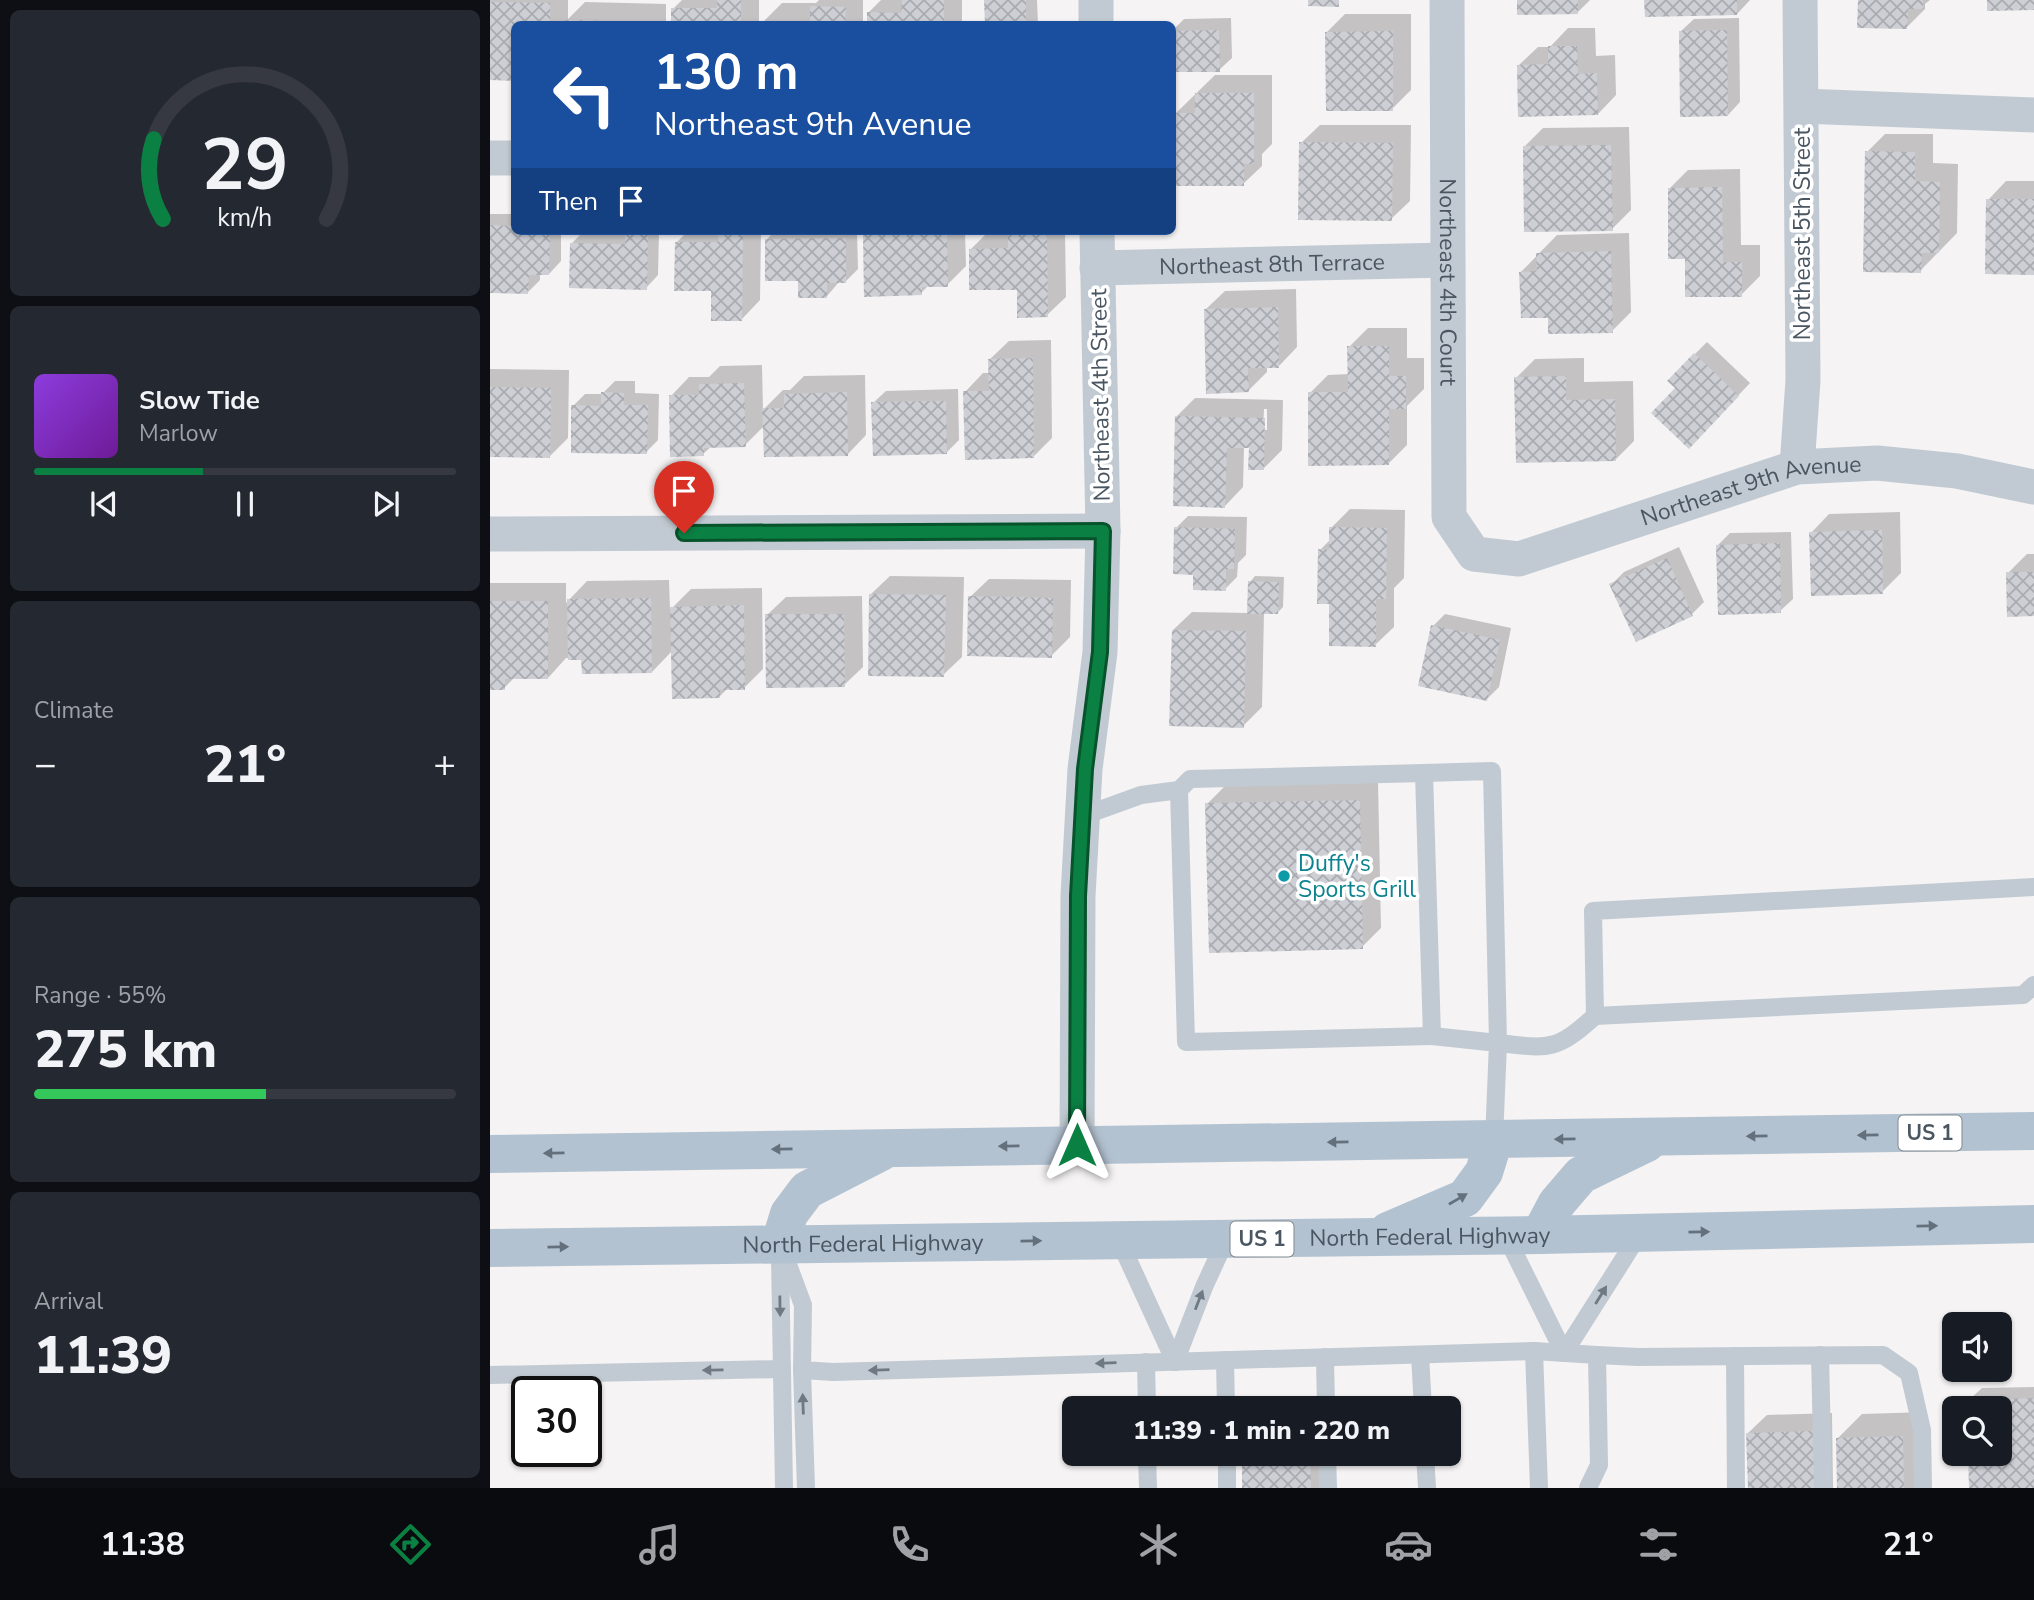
<!DOCTYPE html>
<html lang="en">
<head>
<meta charset="utf-8">
<style>
	body { margin:0; font-family:"Nunito Sans",sans-serif; background:#242831; color:#f1f3f6; height:100vh; display:flex; flex-direction:column; font-size:26px; white-space:nowrap }
	* { box-sizing:border-box; margin:0 }
	p { font-size:23px; color:#9ea1a6 }
	.icon { flex:none; width:38px; height:38px; fill:none; stroke:currentColor; stroke-width:2; stroke-linecap:round; stroke-linejoin:round }
	.map { position:relative; flex:1; overflow:hidden }
	.details { display:flex; flex-direction:column; gap:10px; padding:10px; background:#0d0f14; width:490px }
	.details>* { flex:none }
	.guide { position:absolute; left:21px; top:21px; width:665px; height:214px; border-radius:10px; box-shadow:0 2px 5px #0004; background:#1a4fa0; color:#fff; overflow:hidden }
	.tools { position:absolute; left:1452px; top:1312px; display:grid; gap:14px }
	.tools a { display:grid; place-items:center; width:70px; height:70px; border-radius:10px; background:#171b24; box-shadow:0 2px 5px #0004; font-size:35px }
	.speed { position:absolute; left:21px; top:1376px; display:flex; gap:14px; font-size:35px; font-weight:700; text-align:center }
	.speed>* { display:grid; place-content:center; width:91px; height:91px; border-radius:50%; background:#171b24; box-shadow:0 2px 5px #0004; line-height:1 }
	.speed .limit { border:4px solid #111; border-radius:10px; background:#fff; color:#111 }
	.pin { position:absolute; display:grid; place-items:center; width:60px; height:60px; color:#fff; margin:-72px -30px; border-radius:50% 50% 50% 0; rotate:-45deg; box-shadow:0 0 7px #0007 }
	.pin .icon { rotate:45deg }
	.me { position:absolute; width:77px; margin:-38px; rotate:0deg; stroke-linejoin:round; filter:drop-shadow(0 0 5px #0008) }
	.turn { display:flex; align-items:center; gap:24px; height:147px; padding:0 28px; font-size:32px }
	.turn .icon { width:91px; height:91px; stroke-width:2.5 }
	.turn b { display:block; font-size:49px; line-height:60px }
	.then { display:flex; align-items:center; height:66px; padding:0 28px; background:#0003; gap:14px; font-size:26px }
	.big { font-size:52px; font-weight:800; line-height:1.1 }
	.details .tile { flex:1; display:flex; flex-direction:column; justify-content:center; gap:10px; min-width:0; padding:0 24px; border-radius:10px; background:#242831 }
	.details .dial { align-items:center; gap:0 }
	.dial svg { height:182px; overflow:visible; fill:none; stroke:#363941; stroke-width:7; stroke-linecap:round; text-anchor:middle }
	.dial text { fill:#f1f3f6; stroke:none }
	.song { display:flex; align-items:center; gap:21px }
	.cover { width:84px; height:84px; border-radius:10px; background:linear-gradient(135deg,hsl(270 70% 55%),hsl(280 70% 35%)) }
	.played { height:7px; border-radius:4px; background:linear-gradient(90deg,#0b8043 40%,#363941 40%) }
	.keys { display:flex; justify-content:space-around; direction:ltr }
	.heat { display:flex; justify-content:space-between; align-items:center; font-size:38px; direction:ltr }
	.charge { height:10px; border-radius:5px; background:linear-gradient(90deg,#34c759 55%,#363941 0) }
	.trip { position:absolute; left:572px; top:1396px; width:399px; height:70px; border-radius:10px; background:#171b24; box-shadow:0 2px 5px #0004; font-weight:800; line-height:70px; text-align:center }
	.menu { display:flex; height:112px; justify-content:space-around; align-items:center; background:#090b0e; color:#9ea1a6 }
	.menu .icon { width:49px; height:49px }
	.menu .selected { color:#0b8043 }
	.menu b { font-size:32px; color:#f1f3f6 }
	main { display:flex; flex:1; min-height:0 }
	.map>svg:first-child { display:block }
</style>
</head>
<body>
<main>
<section class="details">
<div class="tile dial"><svg viewBox="0 0 100 80">
<path d="M14 69A42 42 0 1 1 86 69"/>
<path d="M14 69A42 42 0 0 1 10 34" stroke="#0b8043"/>
<text x="50" y="56" font-size="32" font-weight="700">29</text>
<text x="50" y="72" font-size="11">km/h</text>
</svg></div>
<div class="tile">
<div class="song"><i class="cover"></i><div><b>Slow Tide</b><p>Marlow</p></div></div>
<div class="played"></div>
<div class="keys"><svg class="icon" aria-label="previous" viewBox="0 0 24 24"><path d="M18 5L8 12l10 7zM5 5v14"/></svg><svg class="icon" aria-label="pause" viewBox="0 0 24 24"><path d="M8 5v14M16 5v14"/></svg><svg class="icon" aria-label="next" viewBox="0 0 24 24"><path d="M6 5l10 7-10 7zM19 5v14"/></svg></div>
</div>
<div class="tile"><p>Climate</p>
<div class="heat"><a>−</a><b class="big">21°</b><a>+</a></div>
</div>
<div class="tile"><p>Range · 55%</p><b class="big">275 km</b><div class="charge"></div></div>
<div class="tile"><p>Arrival</p><b class="big">11:39</b></div>
</section>
<div class="map">
<svg width="1544" height="1488" viewBox="0 0 1544 1488">
	<defs>
		<pattern id="building-cross-hatch" width="8" height="8" patternUnits="userSpaceOnUse" patternTransform="scale(1.75)"><rect width="8" height="8" fill="#cdcfd5"/><path d="M0 0l8 8M0 8l8-8" fill="none" stroke="#a8abb0"/></pattern>
	</defs>
	<rect width="100%" height="100%" fill="#f5f3f3"/>
	<g fill="#0003" fill-rule="evenodd">
		<polygon points="0,0 78,0 78,19 95,2 176,4 176,24 24,24 24,79 0,78"/>
		<polygon points="192,0 269,0 269,24 183,24 183,9"/>
		<polygon points="329,0 373,0 373,24 274,24 274,21 292,3 326,3"/>
		<polygon points="391,0 472,0 472,24 378,24 378,13"/>
		<polygon points="496,0 547,0 548,24 496,24"/>
		<polygon points="1029,0 1100,0 1087,13"/>
		<polygon points="1156,0 1260,0 1247,14"/>
		<polygon points="1369,0 1440,0 1435,4 1435,9 1417,27"/>
		<polygon points="855,14 921,14 921,90 902,109 836,33"/>
		<polygon points="741,18 742,58 729,70 682,71 682,31 694,19"/>
		<polygon points="1249,18 1250,102 1238,115 1191,31 1204,19"/>
		<polygon points="1078,28 1105,28 1106,56 1125,55 1126,95 1108,114 1029,65 1048,47 1060,47"/>
		<polygon points="725,75 782,75 782,144 772,154 772,166 753,184 685,114"/>
		<polygon points="830,125 921,125 920,201 901,219 811,143"/>
		<polygon points="1139,127 1141,210 1122,229 1034,147 1053,128"/>
		<polygon points="1395,134 1443,134 1443,163 1468,164 1467,233 1430,271 1377,152"/>
		<polygon points="1250,169 1251,245 1270,245 1270,276 1251,295 1196,257 1180,188 1198,170"/>
		<polygon points="1516,181 1544,181 1544,273 1498,200"/>
		<polygon points="0,214 24,214 24,231 71,231 71,261 59,274 50,273 50,280 38,292 0,292"/>
		<polygon points="94,231 169,231 168,275 156,288 82,243"/>
		<polygon points="198,231 271,231 270,300 252,319 223,290 186,243"/>
		<polygon points="285,231 367,231 368,269 355,282 349,282 337,296 310,279 276,240"/>
		<polygon points="379,231 475,231 476,266 457,285 439,285 431,293 375,235"/>
		<polygon points="499,231 575,231 576,297 557,315 528,288 481,249"/>
		<polygon points="1139,233 1141,312 1122,331 1060,316 1031,272 1067,235"/>
		<polygon points="806,289 807,347 789,366 777,366 777,372 758,391 716,309 735,291"/>
		<polygon points="878,328 917,328 917,358 934,358 934,389 917,406 917,445 899,463 820,393 838,375 860,374 859,347"/>
		<polygon points="561,340 562,438 543,457 475,392 493,373 501,373 500,359 519,341"/>
		<polygon points="1217,342 1260,383 1211,435 1187,388 1205,354"/>
		<polygon points="1094,358 1094,382 1143,381 1144,441 1125,460 1026,378 1045,359"/>
		<polygon points="272,365 273,410 293,390 300,390 314,376 375,375 376,435 358,454 275,425 255,445 222,446 213,454 181,396 199,377 219,377 230,366"/>
		<polygon points="0,369 79,370 78,438 59,457 0,456"/>
		<polygon points="125,381 145,381 145,393 169,394 168,440 156,452 83,406 95,394 112,394"/>
		<polygon points="468,389 469,440 457,452 383,403 396,391"/>
		<path d="M705,398L793,400L792,450L773,469L761,447H754L753,487L735,506L686,417ZM774,409H777V430H773Z"/>
		<polygon points="860,509 915,510 914,578 904,588 904,627 885,645 830,550 841,539 841,528"/>
		<polygon points="1410,512 1411,573 1392,592 1321,533 1339,514"/>
		<polygon points="698,516 757,517 756,555 748,563 747,577 735,589 686,528"/>
		<polygon points="1301,532 1303,599 1290,611 1228,545 1240,533"/>
		<polygon points="1189,547 1214,602 1202,614 1122,584 1134,572"/>
		<polygon points="1537,554 1544,554 1544,614 1518,573"/>
		<polygon points="400,576 474,577 472,657 453,675 381,594"/>
		<polygon points="765,576 794,577 793,607 787,613 774,612 772,707 753,726 683,630 702,612 759,613 760,582"/>
		<polygon points="499,579 581,580 580,637 561,656 480,597"/>
		<polygon points="179,580 180,610 201,589 272,588 273,669 254,688 237,689 229,697 183,650 162,672 93,658 76,658 58,678 24,678 14,688 0,688 0,583 76,583 76,603 97,581"/>
		<polygon points="372,596 373,667 354,685 277,615 296,597"/>
		<polygon points="955,614 1021,628 1009,687 997,699 943,626"/>
		<polygon points="888,782 891,928 872,947 717,804 736,785"/>
		<polygon points="1544,1387 1544,1488 1481,1488 1510,1454 1510,1409 1479,1400 1492,1388"/>
		<polygon points="1437,1412 1438,1488 1349,1488 1348,1438 1372,1414"/>
		<polygon points="1342,1413 1343,1488 1259,1488 1258,1433 1277,1415"/>
		<polygon points="753,1454 845,1454 845,1488 754,1488"/>
	</g>
	<g fill="url(#building-cross-hatch)">
		<polygon points="227,0 251,0 251,24 181,24 181,8 227,8"/>
		<polygon points="412,0 454,0 454,24 377,24 377,12 411,13"/>
		<polygon points="494,0 536,0 536,24 495,24"/>
		<polygon points="818,0 849,0 849,7 818,6"/>
		<polygon points="1027,0 1088,0 1088,14 1027,15"/>
		<polygon points="1154,0 1247,0 1247,15 1155,17"/>
		<polygon points="1368,0 1433,0 1433,9 1418,9 1417,29 1367,28"/>
		<polygon points="1497,0 1544,0 1544,10 1497,11"/>
		<polygon points="0,2 60,3 60,24 24,24 24,81 0,80"/>
		<polygon points="320,6 356,7 355,24 272,24 272,21 320,22"/>
		<polygon points="75,20 158,22 158,24 74,24"/>
		<polygon points="729,30 730,72 682,72 682,31"/>
		<polygon points="1237,30 1238,116 1190,117 1189,31"/>
		<polygon points="903,31 903,111 836,111 835,32"/>
		<polygon points="1058,46 1087,46 1088,74 1107,73 1108,115 1028,117 1027,65 1058,64"/>
		<polygon points="705,93 764,93 764,164 754,164 754,186 683,186 683,113 705,113"/>
		<polygon points="809,142 903,143 902,221 808,220"/>
		<polygon points="1121,145 1123,231 1034,232 1033,146"/>
		<polygon points="1375,151 1425,152 1425,181 1450,182 1449,253 1432,253 1431,273 1373,272"/>
		<polygon points="1232,187 1233,262 1252,262 1252,297 1195,297 1195,259 1178,259 1178,188"/>
		<polygon points="1496,199 1544,199 1544,275 1495,274"/>
		<polygon points="0,225 24,226 24,231 60,231 59,275 39,275 38,294 0,293"/>
		<polygon points="135,231 158,231 157,290 79,288 80,243 135,244"/>
		<polygon points="228,231 253,231 252,321 221,321 221,291 184,291 185,242 228,242"/>
		<polygon points="518,231 557,231 558,317 527,318 527,290 479,290 479,249 518,248"/>
		<polygon points="457,233 458,287 432,287 432,295 374,297 373,234"/>
		<polygon points="356,238 356,283 337,283 337,298 308,298 308,281 275,281 275,239"/>
		<polygon points="1121,251 1123,333 1058,334 1058,318 1031,318 1029,272 1047,271 1046,253"/>
		<polygon points="788,307 789,368 758,368 759,392 716,394 714,309"/>
		<polygon points="857,346 899,346 899,376 916,376 916,409 899,409 899,465 818,466 818,392 858,392"/>
		<polygon points="1204,353 1249,396 1199,449 1161,413 1185,388 1177,381"/>
		<polygon points="543,358 544,458 475,460 473,391 499,391 498,359"/>
		<polygon points="1076,376 1076,400 1125,399 1126,461 1026,463 1024,377"/>
		<polygon points="254,383 256,447 214,448 214,456 180,457 179,395 209,395 209,384"/>
		<polygon points="0,387 61,388 60,458 0,457"/>
		<polygon points="111,392 134,393 134,405 158,405 157,454 81,453 81,405 111,406"/>
		<polygon points="357,392 358,456 274,457 272,408 294,408 294,394"/>
		<polygon points="456,401 457,454 383,456 381,402"/>
		<polygon points="685,416 775,418 774,470 758,470 759,448 737,448 735,508 683,506"/>
		<polygon points="684,527 745,529 744,569 736,569 736,591 703,590 703,575 683,574"/>
		<polygon points="839,527 897,528 896,599 886,599 886,647 839,646 839,604 827,604 828,549 839,550"/>
		<polygon points="1392,530 1393,594 1321,596 1319,532"/>
		<polygon points="1290,543 1291,613 1228,615 1226,545"/>
		<polygon points="1177,558 1203,616 1146,642 1119,584"/>
		<polygon points="1516,572 1544,572 1544,616 1517,617"/>
		<polygon points="758,581 789,582 788,614 757,614"/>
		<polygon points="379,594 456,595 454,677 378,676"/>
		<polygon points="478,596 563,598 562,658 477,656"/>
		<polygon points="161,598 162,673 92,674 91,660 78,660 77,599"/>
		<polygon points="0,601 58,601 58,679 15,679 15,690 0,690"/>
		<polygon points="254,605 255,690 230,690 230,698 182,699 180,607"/>
		<polygon points="275,614 354,614 355,687 276,688"/>
		<polygon points="941,625 1010,640 997,701 928,686"/>
		<polygon points="682,630 756,631 754,728 679,726"/>
		<polygon points="870,800 873,949 719,953 715,803"/>
		<polygon points="1544,1398 1544,1488 1479,1488 1478,1454 1510,1454 1510,1409 1478,1409 1477,1400"/>
		<polygon points="1324,1431 1325,1488 1258,1488 1256,1433"/>
		<polygon points="1413,1436 1414,1488 1347,1488 1346,1438"/>
		<polygon points="752,1454 820,1454 821,1488 752,1488"/>
	</g>
	<g fill="none" stroke-linecap="round" stroke-linejoin="round">
		<g stroke="#c1cad2" stroke-width="18">
			<path d="M934,773L1002,771L1008,1043C1060,1049 1066,1051 1105,1016"/>
			<polyline points="593,816 651,795 689,790 696,1042 942,1036 934,773 700,779 689,790"/>
			<polyline points="1544,887 1103,911 1105,1016 1533,995 1544,985"/>
			<polyline points="942,1036 1008,1043 1004,1140"/>
			<polyline points="1016,1236 1074,1353"/>
			<polyline points="629,1240 685,1362"/>
			<polyline points="290,1243 313,1305 312,1370 343,1372 1044,1351 1107,1355 1109,1465 1098,1488"/>
			<polyline points="290,1257 294,1488"/>
			<polyline points="1044,1351 1049,1488"/>
			<polyline points="1074,1353 1150,1233"/>
			<polyline points="930,1355 933,1409"/>
			<polyline points="1107,1355 1148,1357 1393,1355 1419,1373 1432,1430 1433,1488"/>
			<polyline points="1330,1355 1333,1488"/>
			<polyline points="1245,1356 1246,1488"/>
			<polyline points="835,1357 836,1409"/>
			<polyline points="735,1360 736,1409"/>
			<polyline points="656,1362 657,1409"/>
			<polyline points="685,1362 714,1287 736,1239"/>
			<polyline points="312,1370 316,1488"/>
			<polyline points="0,1375 291,1369"/>
			<polyline points="657,1454 658,1488"/>
			<polyline points="737,1454 737,1488"/>
			<polyline points="837,1454 838,1488"/>
			<polyline points="935,1454 937,1488"/>
		</g>
		<g stroke="#c1cad2" stroke-width="35">
			<path id="s1" d="M957,0L959,517L984,554L1029,559L1307,467L1387,463L1467,471L1544,487"/>
			<polyline points="606,24 606,0"/>
			<polyline points="1312,106 1544,115"/>
			<polyline points="0,158 24,158"/>
			<path id="s2" d="M607,268L957,260"/>
			<polyline points="1307,467 1313,380 1310,0"/>
			<polyline points="0,534 613,531"/>
			<polyline points="587,1145 588,896 595,769 610,652 613,531 607,231"/>
		</g>
		<g stroke="#b3c2d1" stroke-width="38">
			<polyline points="0,1154 1544,1131"/>
			<polyline points="898,1231 975,1198 994,1172 1004,1140"/>
			<polyline points="1050,1235 1067,1203 1091,1175 1157,1143"/>
			<polyline points="290,1243 299,1214 317,1190 391,1152"/>
			<path id="s3" d="M0,1248L1050,1235L1544,1224"/>
		</g>
	</g>
	<defs><path id="oneway-solid" d="M-6-.8H1V-3.2L6.5 0L1 3.2V.8H-6Z" transform="scale(1.75)"/></defs>
	<g fill="#64717d">
		<use href="#oneway-solid" transform="translate(1378 1135) rotate(179)"/>
		<use href="#oneway-solid" transform="translate(1267 1136) rotate(179)"/>
		<use href="#oneway-solid" transform="translate(1075 1139) rotate(179)"/>
		<use href="#oneway-solid" transform="translate(848 1142) rotate(179)"/>
		<use href="#oneway-solid" transform="translate(519 1146) rotate(179)"/>
		<use href="#oneway-solid" transform="translate(292 1149) rotate(179)"/>
		<use href="#oneway-solid" transform="translate(64 1153) rotate(179)"/>
		<use href="#oneway-solid" transform="translate(968 1199) rotate(-30)"/>
		<use href="#oneway-solid" transform="translate(1437 1226) rotate(-1)"/>
		<use href="#oneway-solid" transform="translate(1209 1232) rotate(-1)"/>
		<use href="#oneway-solid" transform="translate(541 1241) rotate(-1)"/>
		<use href="#oneway-solid" transform="translate(68 1247) rotate(-1)"/>
	</g>
	<g fill="#6e7983">
		<use href="#oneway-solid" transform="translate(1111 1295) rotate(-58)"/>
		<use href="#oneway-solid" transform="translate(709 1300) rotate(-69)"/>
		<use href="#oneway-solid" transform="translate(290 1306) rotate(89)"/>
		<use href="#oneway-solid" transform="translate(616 1363) rotate(178)"/>
		<use href="#oneway-solid" transform="translate(223 1370) rotate(179)"/>
		<use href="#oneway-solid" transform="translate(389 1370) rotate(178)"/>
		<use href="#oneway-solid" transform="translate(313 1404) rotate(-92)"/>
	</g>
	<g fill="none" stroke-linecap="round" stroke-linejoin="round">
		<g stroke="#07532c" stroke-width="18">
			<polyline id="route" points="194,533 613,531 610,652 595,769 588,896 587,1145"/>
		</g>
		<use href="#route" stroke="#0b8043" stroke-width="12"/>
	</g>
	<circle fill="#0f9aa8" stroke="#fff" stroke-width="2.5" cx="794" cy="876" r="7"/>
	<g text-anchor="middle" stroke-width="7" stroke-linejoin="round" paint-order="stroke">
		<g fill="#fff" stroke="#808990" stroke-width="2">
			<rect x="1408.5" y="1115.5" width="63" height="35" rx="5"/>
			<rect x="740.5" y="1221.5" width="63" height="35" rx="5"/>
		</g>
		<g font-size="21" font-weight="bold" fill="#4a5661">
			<text x="1440" y="1140">US 1</text>
			<text x="772" y="1246">US 1</text>
		</g>
		<g font-size="23" fill="#4a5661" stroke="#fff">
			<text transform="translate(1312 234) rotate(-90)" y="8">Northeast 5th Street</text>
			<text dy="8" stroke="none"><textPath href="#s2" startOffset="175">Northeast 8th Terrace</textPath></text>
			<text dy="8" stroke="none"><textPath href="#s1" startOffset="282">Northeast 4th Court</textPath></text>
			<text transform="translate(610 395) rotate(-91)" y="8">Northeast 4th Street</text>
			<text dy="8" stroke="none"><textPath href="#s1" startOffset="850">Northeast 9th Avenue</textPath></text>
			<text dy="8" stroke="none"><textPath href="#s3" startOffset="940">North Federal Highway</textPath></text>
			<text dy="8" stroke="none"><textPath href="#s3" startOffset="373">North Federal Highway</textPath></text>
		</g>
		<g font-size="23" fill="#0d838f" stroke="#fff" text-anchor="start">
			<text x="808" y="871">Duffy's<tspan x="808" dy="26">Sports Grill</tspan></text>
		</g>
	</g>
</svg>
<div class="tools">
<a><svg class="icon" aria-label="sound" viewBox="0 0 24 24"><path d="M4 9h4l5-4v14l-5-4H4zM17 9q2 3 0 6"/></svg></a>
<a><svg class="icon" aria-label="search" viewBox="0 0 24 24"><circle cx="10" cy="10" r="6"/><path d="M15 15l6 6"/></svg></a>
</div>
<div class="speed"><div class="limit">30</div></div>
<div class="pin" style="left:194px;top:533px;background:#d93025"><svg class="icon" aria-label="arrive" viewBox="0 0 24 24"><path d="M6 21V4h12l-3 4 3 4H6"/></svg></div>
<svg class="me" style="left:587px;top:1145px" viewBox="-20 -20 40 40"><path d="M0-17L14 15 0 8-14 15z" fill="#0b8043" stroke="#fff" stroke-width="4"/></svg>
<div class="trip">11:39 · 1 min · 220 m</div>
<div class="guide">
<div class="turn"><svg class="icon" aria-label="left" viewBox="0 0 24 24"><path d="M17 20v-9H6M10 6l-5 5 5 5"/></svg><div><b>130 m</b>Northeast 9th Avenue</div></div>
<div class="then">Then<svg class="icon" aria-label="arrive" viewBox="0 0 24 24"><path d="M6 21V4h12l-3 4 3 4H6"/></svg></div>
</div>
</div>
</main>
<nav class="menu">
<b>11:38</b>
<svg class="icon selected" aria-label="directions" viewBox="0 0 24 24"><path d="M12 3l9 9-9 9-9-9zM9 14v-3h6M13 9l2 2-2 2"/></svg>
<svg class="icon" aria-label="music" viewBox="0 0 24 24"><path d="M9 18V5l10-2v13"/><circle cx="6" cy="18" r="3"/><circle cx="16" cy="16" r="3"/></svg>
<svg class="icon" aria-label="phone" viewBox="0 0 24 24"><path d="M5 4h4l2 5-3 2q2 4 5 5l2-3 5 2v4C11 20 4 13 5 4z"/></svg>
<svg class="icon" aria-label="climate" viewBox="0 0 24 24"><path d="M12 3v18M4 7l16 10M4 17L20 7"/></svg>
<svg class="icon" aria-label="car" viewBox="0 0 24 24"><path d="M5 17H2v-5l4-1 3-4h7l3 4 3 1v5h-3M9 17h6M6 11h13"/><circle cx="7" cy="17" r="2"/><circle cx="17" cy="17" r="2"/></svg>
<svg class="icon" aria-label="filters" viewBox="0 0 24 24"><path d="M4 7h16M4 17h16"/><circle cx="9" cy="7" r="2"/><circle cx="15" cy="17" r="2"/></svg>
<b>21°</b>
</nav>
</body>
</html>
